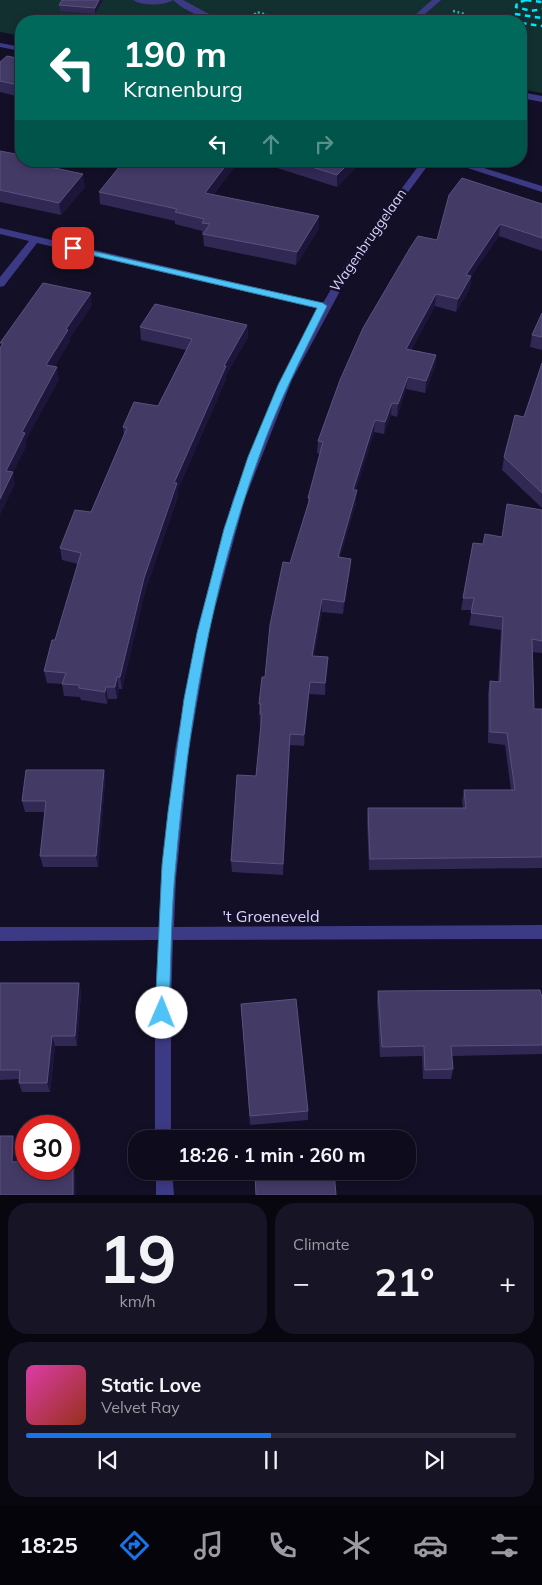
<!DOCTYPE html>
<html lang="en">
<head>
<meta charset="utf-8">
<style>
	body { margin:0; font-family:Mulish,sans-serif; background:#171425; color:#f1f3f6; height:100vh; display:flex; flex-direction:column; font-size:19px; white-space:nowrap }
	* { box-sizing:border-box; margin:0 }
	p { font-size:16px; color:#9b9ba3 }
	.icon { flex:none; width:28px; height:28px; fill:none; stroke:currentColor; stroke-width:2; stroke-linecap:round; stroke-linejoin:round }
	.map { position:relative; height:1195px; overflow:hidden }
	.panel { display:flex; flex-direction:column; gap:8px; padding:8px; background:#08060f; flex:1 }
	.panel>* { flex:none }
	.top-card { position:absolute; left:15px; top:15px; width:512px; height:152px; border-radius:20px; box-shadow:0 2px 8px #0003,0 0 0 1px #2e2b3b; background:#00695c; color:#fff; overflow:hidden }
	.speed { position:absolute; left:15px; top:1115px; display:flex; gap:10px; font-size:25px; font-weight:700; text-align:center }
	.speed>* { display:grid; place-content:center; width:65px; height:65px; border-radius:50%; background:#0e0b1c; box-shadow:0 2px 8px #0003,0 0 0 1px #2e2b3b; line-height:1 }
	.speed .limit { border:8px solid #d22; background:#fff; color:#111 }
	.pin { position:absolute; display:grid; place-items:center; width:42px; height:42px; color:#fff; margin:-21px; border-radius:10px; box-shadow:0 2px 8px #0006 }
	.me { position:absolute; width:55px; margin:-28px; rotate:1deg; stroke-linejoin:round; filter:drop-shadow(0 0 4px #0008) }
	.turn { display:flex; align-items:center; gap:18px; height:105px; padding:0 25px; font-size:22px }
	.turn .icon { width:65px; height:65px; stroke-width:2.5 }
	.turn b { display:block; font-size:35px; line-height:42px }
	.lanes { display:flex; align-items:center; height:48px; padding:0 25px; background:#0003; justify-content:center; gap:25px; direction:ltr }
	.lanes .off { opacity:.35 }
	.big { font-size:38px; font-weight:700; line-height:1.1 }
	.panel .card { flex:1; display:flex; flex-direction:column; justify-content:center; gap:8px; min-width:0; padding:0 18px; border-radius:20px; background:#171425 }
	.panel .dial { align-items:center; gap:0 }
	.dial b { font-size:65px; line-height:1 }
	.song { display:flex; align-items:center; gap:15px }
	.cover { width:60px; height:60px; border-radius:8px; background:linear-gradient(135deg,hsl(320 70% 55%),hsl(10 70% 35%)) }
	.played { height:5px; border-radius:2px; background:linear-gradient(90deg,#1a73e8 50%,#2e2b3b 50%) }
	.keys { display:flex; justify-content:space-around; direction:ltr }
	.heat { display:flex; justify-content:space-between; align-items:center; font-size:28px; direction:ltr }
	.panel .tiles { flex:1; display:grid; gap:8px; grid-template-columns:1fr 1fr }
	.card:last-child { grid-column:span 2 }
	.trip { position:absolute; left:128px; top:1130px; width:288px; height:50px; border-radius:20px; background:#0e0b1c; box-shadow:0 2px 8px #0003,0 0 0 1px #2e2b3b; font-weight:700; line-height:50px; text-align:center }
	.menu { display:flex; height:80px; justify-content:space-around; align-items:center; background:#06040b; color:#9b9ba3 }
	.menu .icon { width:35px; height:35px }
	.menu .on { color:#1a73e8 }
	.menu b { font-size:22px; color:#f1f3f6 }
	.map>svg:first-child { display:block }
</style>
</head>
<body>
<div class="map">
<svg width="542" height="1195" viewBox="0 0 542 1195">
	<rect width="100%" height="100%" fill="#130f26"/>
	<polygon fill="#12302f" points="0,0 542,0 542,93 521,89 521,21 21,21 21,36 0,32"/>
	<g fill="none" stroke-linecap="round" stroke-linejoin="round">
		<g stroke="#2fb8b0" stroke-width="2.5" stroke-dasharray="2 2.5" stroke-linecap="butt">
			<polyline points="453,11 465,14"/>
			<polyline points="257,21 250,19 257,12 270,16"/>
		</g>
		<g fill="#3d3a85" fill-rule="evenodd">
			<path d="M133,0H173C164,6 142,6 133,0Z"/>
			<path d="M173,0H183L207,13L229,21C210,22 187,13 173,0Z"/>
			<polygon points="432,0 441,0 417,21 408,21"/>
		</g>
		<g fill="#3d3a85" fill-rule="evenodd">
			<polygon points="0,43 21,47 21,51 0,47"/>
			<polygon points="521,92 542,96 542,102 521,98"/>
			<polygon points="422,161 431,161 353,267 292,380 245,499 211,623 189,750 176,879 174,927 542,925 542,939 173,940 171,1009 171,1139 155,1139 155,1009 158,940 0,941 0,927 159,927 161,879 175,750 199,623 233,499 281,380 320,309 37,243 4,286 0,287 0,277 29,241 0,234 0,228 323,303 345,265"/>
			<polygon points="446,161 461,161 542,186 542,192"/>
			<polygon points="156,1171 172,1171 174,1195 156,1195"/>
		</g>
		<g stroke="#00e5ff" stroke-width="2.5" stroke-dasharray="5.5 4.5" stroke-linecap="butt">
			<polyline points="526,0 517,3 516,7 531,11 542,9"/>
			<polyline points="526,0 542,2"/>
			<polyline points="516,21 512,18 515,14 542,18"/>
			<polyline points="521,23 542,26"/>
		</g>
	</g>
	<g fill="#312854">
		<polygon points="103,0 95,14 60,11 59,5"/>
		<polygon points="21,59 21,90 16,96 0,92 0,62"/>
		<polygon points="0,151 31,161 31,163 85,187 61,215 0,202"/>
		<polygon points="124,161 239,161 213,195 319,228 296,265 204,246 203,235 202,235 202,231 175,224 175,221 100,204 99,192"/>
		<polygon points="255,161 362,161 337,187"/>
		<polygon points="542,204 542,251 499,236 471,276 470,288 456,312 435,306 411,350 436,355 435,367 425,393 406,389 397,417 391,415 384,434 374,432 356,490 356,503 340,557 351,559 350,571 343,614 322,612 314,656 328,657 325,695 309,694 304,746 290,745 283,875 232,872 231,861 256,776 261,726 260,726 259,704 290,563 308,506 308,498 320,454 317,453 318,441 437,240"/>
		<polygon points="542,313 542,350 530,347 532,335"/>
		<polygon points="247,325 248,337 226,375 226,379 178,489 178,496 145,591 122,689 119,689 117,699 108,699 107,704 81,700 80,697 64,696 62,684 47,683 44,671 55,640 78,564 62,560 60,548 91,512 124,436 123,427 158,406 186,350 141,340 140,327"/>
		<polygon points="542,363 542,508 502,470 504,457 524,417"/>
		<polygon points="542,510 542,653 532,652 534,709 542,709 542,868 369,870 367,820 368,808 463,808 462,801 464,790 511,790 505,745 488,743 488,693 490,681 498,682 501,630 469,625 472,610 461,610 473,543 483,544 502,537"/>
		<polygon points="104,770 105,782 98,867 43,867 40,856 45,812 25,812 22,801"/>
		<polygon points="0,983 79,983 81,993 77,1046 55,1046 50,1092 22,1092 19,1083 19,1079 0,1080"/>
		<polygon points="378,991 542,995 542,1054 452,1056 453,1069 451,1079 423,1079 422,1056 380,1057 377,1002"/>
		<polygon points="241,1004 308,1111 308,1120 250,1125"/>
	</g>
	<g fill="#1d163a">
		<polygon points="99,0 103,0 95,14 95,8"/>
		<polygon points="21,77 21,90 16,96 14,84"/>
		<polygon points="229,161 239,161 205,205 205,193"/>
		<polygon points="351,161 362,161 337,187 337,175"/>
		<polygon points="83,174 85,187 61,215 59,203"/>
		<polygon points="319,216 319,228 296,265 297,252"/>
		<polygon points="500,224 499,236 464,287 466,275"/>
		<polygon points="471,276 470,288 456,312 458,299"/>
		<polygon points="91,293 92,306 70,338 70,342 48,378 46,365 66,329"/>
		<polygon points="436,294 435,306 405,361 406,349"/>
		<polygon points="247,325 248,337 226,375 226,379 178,489 178,496 145,591 122,689 120,677 144,578 174,483 224,366"/>
		<polygon points="436,355 435,367 425,393 426,381"/>
		<polygon points="57,367 59,380 26,440 27,445 13,473 15,484 0,515 0,499 6,471 22,432"/>
		<polygon points="408,377 406,389 397,417 398,404"/>
		<polygon points="392,403 391,415 384,434 385,422"/>
		<polygon points="375,420 374,432 353,502 353,490"/>
		<polygon points="357,490 356,503 337,569 338,557"/>
		<polygon points="351,559 350,571 343,614 344,602"/>
		<polygon points="322,599 322,612 312,668 312,656"/>
		<polygon points="328,657 328,669 325,695 325,683"/>
		<polygon points="117,677 119,689 117,699 115,687"/>
		<polygon points="310,682 309,694 304,746 304,735"/>
		<polygon points="106,687 108,699 107,704 105,692"/>
		<polygon points="290,734 290,745 283,875 283,864"/>
		<polygon points="104,770 105,782 98,867 96,856"/>
		<polygon points="79,983 81,993 77,1046 75,1036"/>
		<polygon points="52,1036 55,1046 50,1092 47,1083"/>
		<polygon points="13,1136 16,1146 15,1171 12,1162"/>
		<polygon points="73,1156 75,1165 76,1195 73,1195"/>
	</g>
	<g fill="#433a66" stroke="#5a527e">
		<polygon points="62,0 99,0 95,8 59,5"/>
		<polygon points="7,56 21,59 21,77 14,84 0,81 0,62"/>
		<polygon points="0,151 21,155 21,161 27,161 26,162 83,174 59,203 0,190"/>
		<polygon points="124,161 229,161 205,193 319,216 297,252 203,234 210,224 202,223 204,219 175,212 177,209 99,192"/>
		<polygon points="293,161 351,161 337,175"/>
		<polygon points="462,178 542,204 542,238 500,224 466,275 471,276 458,299 436,294 406,349 436,355 426,381 408,377 398,404 392,403 385,422 375,420 353,490 357,490 338,557 351,559 344,602 322,599 312,656 328,657 325,683 310,682 304,735 290,734 283,864 231,861 237,775 256,776 262,714 260,714 261,704 259,704 262,677 265,677 270,625 283,562 290,563 310,498 308,498 323,442 318,441 340,380 363,328 410,248 418,236 437,240 449,195"/>
		<polygon points="43,283 91,293 66,329 68,330 46,365 57,367 22,432 25,433 6,471 13,472 0,499 0,348 3,343 0,343"/>
		<polygon points="155,304 247,325 224,366 226,366 174,483 177,483 144,578 120,677 117,677 115,687 106,687 105,692 79,688 79,685 62,684 66,673 44,671 52,640 55,640 81,553 60,548 75,510 91,512 127,428 123,427 134,402 158,406 192,339 140,327"/>
		<polygon points="542,313 542,337 532,335"/>
		<polygon points="542,363 542,493 504,457 515,415 524,417"/>
		<polygon points="507,504 542,510 542,641 532,639 534,709 542,709 542,857 370,859 368,808 466,808 464,790 515,790 507,733 490,732 490,681 500,682 503,617 471,613 474,598 463,598 473,543 483,544 485,534 502,537"/>
		<polygon points="26,770 104,770 96,856 40,856 46,801 22,801"/>
		<polygon points="0,983 79,983 75,1036 52,1036 47,1083 19,1083 20,1070 0,1070"/>
		<polygon points="540,990 541,995 542,995 542,1045 451,1046 453,1069 425,1070 424,1046 382,1047 378,991"/>
		<polygon points="296,999 308,1111 250,1116 241,1004"/>
		<polygon points="0,1136 13,1136 12,1162 26,1161 26,1169 69,1169 69,1156 73,1156 73,1195 0,1195"/>
		<polygon points="296,1171 334,1171 336,1195 256,1195 255,1175"/>
	</g>
	<path fill="#4fc3f7" stroke="#337fa1" d="M70,246L323,303L327,306C302,356 277,405 259,457C211,587 188,725 176,862C171,912 171,963 169,1013L167,1018L162,1020L157,1018L155,1013L162,865L168,812L184,699L197,633L224,529L248,457L278,385L317,308L70,250Z"/>
	<g text-anchor="middle" stroke-width="5" stroke-linejoin="round" paint-order="stroke">
		<g font-size="14" fill="#d9d4ff" stroke="#130f26">
			<text transform="translate(368 240) rotate(-55)" y="5">Wagenbruggelaan</text>
		</g>
		<g font-size="16" fill="#d9d4ff" stroke="#130f26">
			<text x="271" y="922">'t Groeneveld</text>
		</g>
	</g>
</svg>
<div class="speed"><div class="limit">30</div></div>
<div class="pin" style="left:73px;top:248px;background:#d93025"><svg class="icon" aria-label="arrive" viewBox="0 0 24 24"><path d="M6 21V4h12l-3 4 3 4H6"/></svg></div>
<svg class="me" style="left:162px;top:1013px" viewBox="-20 -20 40 40"><circle r="19" fill="#fff"/><path d="M0-13L10 11 0 6-10 11z" fill="#4fc3f7"/></svg>
<div class="trip">18:26 · 1 min · 260 m</div>
<div class="top-card">
<div class="turn"><svg class="icon" aria-label="left" viewBox="0 0 24 24"><path d="M17 20v-9H6M10 6l-5 5 5 5"/></svg><div><b>190 m</b>Kranenburg</div></div>
<div class="lanes"><svg class="icon" aria-label="left" viewBox="0 0 24 24"><path d="M17 20v-9H6M10 6l-5 5 5 5"/></svg><svg class="icon off" aria-label="ahead" viewBox="0 0 24 24"><path d="M12 20V5M6 11l6-6 6 6"/></svg><svg class="icon off" aria-label="right" viewBox="0 0 24 24"><path d="M7 20v-9h11M14 6l5 5-5 5"/></svg></div>
</div>
</div>
<section class="panel">
<div class="tiles">
<div class="card dial"><b>19</b><p>km/h</p></div>
<div class="card"><p>Climate</p>
<div class="heat"><a>−</a><b class="big">21°</b><a>+</a></div>
</div>
<div class="card">
<div class="song"><i class="cover"></i><div><b>Static Love</b><p>Velvet Ray</p></div></div>
<div class="played"></div>
<div class="keys"><svg class="icon" aria-label="previous" viewBox="0 0 24 24"><path d="M18 5L8 12l10 7zM5 5v14"/></svg><svg class="icon" aria-label="pause" viewBox="0 0 24 24"><path d="M8 5v14M16 5v14"/></svg><svg class="icon" aria-label="next" viewBox="0 0 24 24"><path d="M6 5l10 7-10 7zM19 5v14"/></svg></div>
</div>
</div>
</section>
<nav class="menu">
<b>18:25</b>
<svg class="icon on" aria-label="directions" viewBox="0 0 24 24"><path d="M12 3l9 9-9 9-9-9zM9 14v-3h6M13 9l2 2-2 2"/></svg>
<svg class="icon" aria-label="music" viewBox="0 0 24 24"><path d="M9 18V5l10-2v13"/><circle cx="6" cy="18" r="3"/><circle cx="16" cy="16" r="3"/></svg>
<svg class="icon" aria-label="phone" viewBox="0 0 24 24"><path d="M5 4h4l2 5-3 2q2 4 5 5l2-3 5 2v4C11 20 4 13 5 4z"/></svg>
<svg class="icon" aria-label="climate" viewBox="0 0 24 24"><path d="M12 3v18M4 7l16 10M4 17L20 7"/></svg>
<svg class="icon" aria-label="car" viewBox="0 0 24 24"><path d="M5 17H2v-5l4-1 3-4h7l3 4 3 1v5h-3M9 17h6M6 11h13"/><circle cx="7" cy="17" r="2"/><circle cx="17" cy="17" r="2"/></svg>
<svg class="icon" aria-label="filters" viewBox="0 0 24 24"><path d="M4 7h16M4 17h16"/><circle cx="9" cy="7" r="2"/><circle cx="15" cy="17" r="2"/></svg>
</nav>
</body>
</html>
